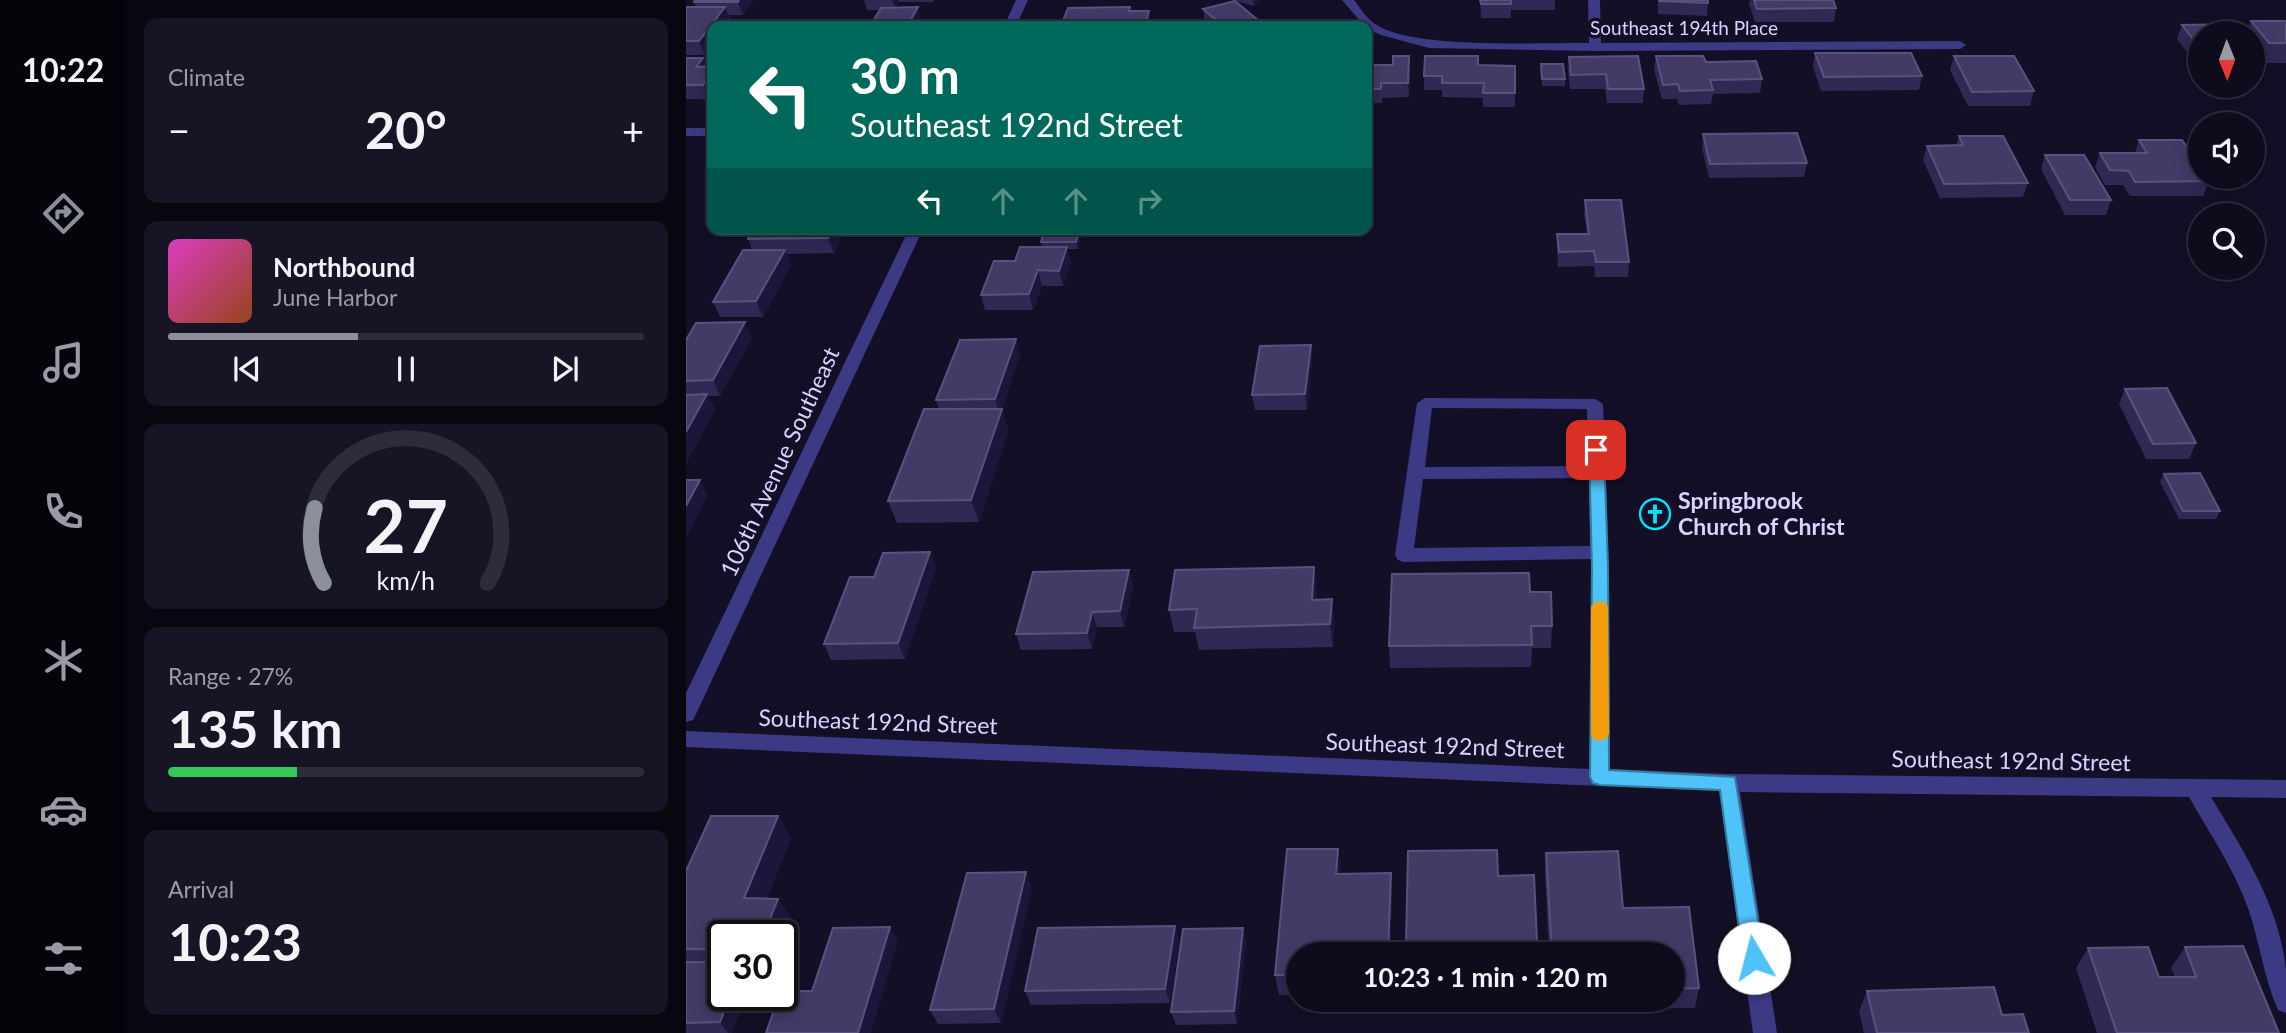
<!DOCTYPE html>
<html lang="en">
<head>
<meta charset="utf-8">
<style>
	body { margin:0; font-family:Lato,sans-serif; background:#171425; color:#f1f3f6; height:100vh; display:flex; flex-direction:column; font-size:26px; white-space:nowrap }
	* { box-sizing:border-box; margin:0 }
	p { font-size:23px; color:#9b9ba3 }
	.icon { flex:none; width:38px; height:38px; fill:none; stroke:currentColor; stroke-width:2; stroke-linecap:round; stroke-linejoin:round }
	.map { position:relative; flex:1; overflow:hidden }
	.details { display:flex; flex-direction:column; gap:18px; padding:18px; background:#08060f; width:560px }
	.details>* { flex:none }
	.banner { position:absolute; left:21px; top:21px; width:665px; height:214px; border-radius:14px; box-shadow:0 4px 18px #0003,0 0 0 2px #2e2b3b; background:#00695c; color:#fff; overflow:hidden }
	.needle { width:46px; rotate:179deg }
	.controls { position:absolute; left:1502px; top:21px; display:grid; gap:14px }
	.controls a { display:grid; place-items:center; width:77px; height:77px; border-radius:50%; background:#0e0b1c; box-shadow:0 4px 18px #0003,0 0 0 2px #2e2b3b; font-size:35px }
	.speed { position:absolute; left:21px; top:920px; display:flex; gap:14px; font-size:35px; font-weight:700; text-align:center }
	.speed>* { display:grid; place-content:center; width:91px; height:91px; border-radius:50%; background:#0e0b1c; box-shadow:0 4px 18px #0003,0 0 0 2px #2e2b3b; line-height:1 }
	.speed .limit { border:4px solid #111; border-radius:10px; background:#fff; color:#111 }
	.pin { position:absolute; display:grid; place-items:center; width:60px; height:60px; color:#fff; margin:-30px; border-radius:14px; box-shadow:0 4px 10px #0006 }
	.me { position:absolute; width:77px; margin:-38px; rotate:352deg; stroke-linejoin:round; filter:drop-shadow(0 0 5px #0008) }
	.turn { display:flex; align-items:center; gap:24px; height:147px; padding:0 28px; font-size:32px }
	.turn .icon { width:91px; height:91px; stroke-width:2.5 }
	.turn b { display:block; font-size:49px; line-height:60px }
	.lanes { display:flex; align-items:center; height:66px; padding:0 28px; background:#0003; justify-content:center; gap:35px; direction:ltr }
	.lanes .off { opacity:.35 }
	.big { font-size:52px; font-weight:700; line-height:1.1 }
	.details .widget { flex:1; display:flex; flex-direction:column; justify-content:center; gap:10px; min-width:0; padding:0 24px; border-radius:14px; background:#171425 }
	.details .dial { align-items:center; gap:0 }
	.dial svg { height:182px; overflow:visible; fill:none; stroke:#2e2b3b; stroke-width:7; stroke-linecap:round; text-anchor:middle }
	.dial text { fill:#f1f3f6; stroke:none }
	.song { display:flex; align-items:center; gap:21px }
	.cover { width:84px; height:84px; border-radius:10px; background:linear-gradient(135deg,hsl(310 70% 55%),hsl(20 70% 35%)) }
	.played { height:7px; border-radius:4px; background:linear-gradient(90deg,#8c9099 40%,#2e2b3b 40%) }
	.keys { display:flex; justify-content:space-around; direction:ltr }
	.heat { display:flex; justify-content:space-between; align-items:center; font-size:38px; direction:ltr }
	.charge { height:10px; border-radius:5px; background:linear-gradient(90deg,#34c759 27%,#2e2b3b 0) }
	.trip { position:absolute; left:600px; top:942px; width:399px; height:70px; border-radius:35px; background:#0e0b1c; box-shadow:0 4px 18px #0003,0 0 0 2px #2e2b3b; font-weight:700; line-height:70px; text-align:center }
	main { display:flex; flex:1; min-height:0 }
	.dock { display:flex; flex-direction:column; width:126px; justify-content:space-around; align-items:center; background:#06040b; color:#9b9ba3 }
	.dock .icon { width:49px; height:49px }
	.dock .current { color:#8c9099 }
	.dock b { font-size:32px; color:#f1f3f6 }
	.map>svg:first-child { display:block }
</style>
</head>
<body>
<main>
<nav class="dock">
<b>10:22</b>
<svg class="icon current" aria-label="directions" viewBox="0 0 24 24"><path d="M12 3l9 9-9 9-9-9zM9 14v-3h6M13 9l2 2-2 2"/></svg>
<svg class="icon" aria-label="music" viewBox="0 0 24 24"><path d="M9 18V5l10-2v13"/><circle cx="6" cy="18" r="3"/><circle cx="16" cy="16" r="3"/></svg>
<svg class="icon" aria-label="phone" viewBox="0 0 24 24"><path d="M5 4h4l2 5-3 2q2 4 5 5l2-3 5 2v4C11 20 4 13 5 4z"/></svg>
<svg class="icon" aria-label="climate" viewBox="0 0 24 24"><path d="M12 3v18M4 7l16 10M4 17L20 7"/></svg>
<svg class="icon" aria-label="car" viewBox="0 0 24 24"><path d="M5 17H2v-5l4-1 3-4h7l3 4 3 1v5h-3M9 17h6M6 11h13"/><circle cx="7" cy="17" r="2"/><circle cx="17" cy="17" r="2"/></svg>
<svg class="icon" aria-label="filters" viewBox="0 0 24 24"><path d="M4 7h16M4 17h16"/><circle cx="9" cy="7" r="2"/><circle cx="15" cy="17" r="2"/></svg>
</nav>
<section class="details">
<div class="widget"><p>Climate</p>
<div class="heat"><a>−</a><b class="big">20°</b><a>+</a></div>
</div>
<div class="widget">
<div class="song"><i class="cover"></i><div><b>Northbound</b><p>June Harbor</p></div></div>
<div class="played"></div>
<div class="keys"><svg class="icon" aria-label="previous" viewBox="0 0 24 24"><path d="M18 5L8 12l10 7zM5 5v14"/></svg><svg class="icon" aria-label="pause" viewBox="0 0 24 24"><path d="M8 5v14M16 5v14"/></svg><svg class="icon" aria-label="next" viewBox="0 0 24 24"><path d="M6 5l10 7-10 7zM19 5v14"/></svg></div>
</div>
<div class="widget dial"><svg viewBox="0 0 100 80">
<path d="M14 69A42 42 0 1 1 86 69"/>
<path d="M14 69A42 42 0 0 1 10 36" stroke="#8c9099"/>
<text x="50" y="56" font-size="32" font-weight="700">27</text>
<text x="50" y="72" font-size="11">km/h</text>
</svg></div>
<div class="widget"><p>Range · 27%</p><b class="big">135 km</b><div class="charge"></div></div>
<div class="widget"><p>Arrival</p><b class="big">10:23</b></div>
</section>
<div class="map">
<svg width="1600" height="1033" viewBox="0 0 1600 1033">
	<rect width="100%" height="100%" fill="#130f26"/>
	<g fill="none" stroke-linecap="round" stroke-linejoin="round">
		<g fill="#3d3a85" fill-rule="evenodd">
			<polygon points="330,0 342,0 330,26 318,26"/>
			<path d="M656,0H668C674,8 681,19 689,24C727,50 854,42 903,43L902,0H914L915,43L1274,41L1280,45L1274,49L909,51L743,48L695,35L681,29Z"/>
			<rect x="0" y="128" width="26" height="8"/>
			<polygon points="223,229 237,229 10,714 7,720 0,722 0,693"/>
			<path d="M739,398L909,399L917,404L923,568L924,769L1042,774L1600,780V798L1525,797C1557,850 1594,907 1600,970C1600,984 1600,999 1600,1013L1592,1010C1578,978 1574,944 1563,911C1549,870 1524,834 1503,797L1054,792L1091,1033H1067L1033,791L0,747V731L904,769L905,559L718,562L712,560L709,555L731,403ZM746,408L901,409L902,466L739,467ZM903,478L904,546L728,548L737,479Z"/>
		</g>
	</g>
	<g fill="#312854">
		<polygon points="9,0 68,0 57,15 43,15 44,20 40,26 26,26 19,55 0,55 0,7 10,7 8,2"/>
		<polygon points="178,0 248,0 247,2 213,2 210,7 236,21 194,10 181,10"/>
		<polygon points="546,0 576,0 568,6 549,1 579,26 523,26 519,23 517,9 548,1"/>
		<polygon points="794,0 869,0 869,10 825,10 825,18 795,18"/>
		<polygon points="972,0 1022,0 1021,16 972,14"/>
		<polygon points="1064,0 1147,0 1150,8 1148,22 1069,22 1063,4"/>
		<polygon points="1565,21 1600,21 1600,63 1575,63 1567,54 1566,56 1566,33 1514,33 1514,60 1507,60 1491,39 1496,25 1560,33"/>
		<polygon points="1129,53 1236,76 1233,90 1135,91 1127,67"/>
		<polygon points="970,56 1076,79 1074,93 1027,94 1025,104 993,105 991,99 976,99 968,70"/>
		<polygon points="1268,56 1348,91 1344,106 1282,106 1264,70"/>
		<polygon points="883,57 958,89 957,103 921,103 919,89 884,89 882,71"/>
		<polygon points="0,58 17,58 23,99 0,99"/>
		<polygon points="855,64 879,79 879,86 856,86"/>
		<polygon points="681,65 707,65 724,70 723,97 696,98 696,103 681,103"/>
		<polygon points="792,65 829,66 829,107 797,107 797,98 756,97 756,90 738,90 738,76"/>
		<polygon points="1017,134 1121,163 1118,177 1023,178 1016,148"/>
		<polygon points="1273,136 1342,183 1337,197 1254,198 1237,160 1241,146 1270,145"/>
		<polygon points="1453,140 1523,181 1517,196 1444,196 1437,185 1419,185 1409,167 1414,153 1449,153"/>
		<polygon points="1359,155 1425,200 1420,215 1379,215 1355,169"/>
		<polygon points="899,200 943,262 942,277 909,277 908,266 872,267 871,249 871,234 901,234 898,215"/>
		<polygon points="67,229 155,229 157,234 148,253 101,254 105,265 77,317 34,317 27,302 66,250 62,239"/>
		<polygon points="398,229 392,249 381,249 385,262 377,286 356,286 347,310 299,310 295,295 329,261 356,247 355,242"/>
		<polygon points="66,338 34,396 22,396 29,410 0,463 0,340"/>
		<polygon points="625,345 626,360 621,410 569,410 566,395"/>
		<polygon points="334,354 316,409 322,431 293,522 211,523 202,501 253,409 250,400"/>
		<polygon points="1439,389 1510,443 1503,459 1460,459 1433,404"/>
		<polygon points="1478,474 1534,511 1530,519 1493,519 1474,482"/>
		<polygon points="244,552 250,567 219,659 145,660 138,644 188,577"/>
		<polygon points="443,570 447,586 438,627 411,627 406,649 335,650 330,634"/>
		<polygon points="631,589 630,600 646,599 648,622 647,647 513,650 509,632 488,632 483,610"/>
		<polygon points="844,592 866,626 865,648 846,648 845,667 704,668 703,646"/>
		<polygon points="92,816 105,838 81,898 92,899 105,919 37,936 37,996 46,1033 0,1033 0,871"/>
		<polygon points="652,849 655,874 706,894 704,954 612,954 612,995 593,995 589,975"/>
		<polygon points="932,851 937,908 1003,907 1013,988 1009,1008 866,1010 866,999 987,999 987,954 863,954 859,874 860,853"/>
		<polygon points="812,876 851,942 851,954 721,954 720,944"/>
		<polygon points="346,887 315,1023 252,1024 244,1010"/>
		<polygon points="489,926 493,941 484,1003 345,1005 339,991"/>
		<polygon points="557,928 560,942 551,1024 490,1025 485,1012"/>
		<polygon points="1499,947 1593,1033 1411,1033 1390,968 1402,948 1473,977 1489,977 1485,968"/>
		<polygon points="1181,991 1316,1015 1343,1033 1178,1033 1173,1011"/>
	</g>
	<g fill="#1d163a">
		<polygon points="53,0 68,0 57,15 52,2"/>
		<polygon points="206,0 213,0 213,2 209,9"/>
		<polygon points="567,0 576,0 568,6"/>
		<polygon points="39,7 44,20 40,26 26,26 26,45 19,55 13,41"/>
		<polygon points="232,7 236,21 233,26 221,26"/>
		<polygon points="463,11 465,26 459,26"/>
		<polygon points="723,56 724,70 723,97 722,83"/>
		<polygon points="17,58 23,72 10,67"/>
		<polygon points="26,71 26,94 23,99 17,85"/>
		<polygon points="146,229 155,229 157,234 148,253 142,238"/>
		<polygon points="394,229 398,229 392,249 390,242"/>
		<polygon points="381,247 385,262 377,286 373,271"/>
		<polygon points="99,250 105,265 77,317 70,301"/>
		<polygon points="352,270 356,286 347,310 343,294"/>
		<polygon points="59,322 66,338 34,396 27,380"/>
		<polygon points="330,339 334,354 316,409 322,431 293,522 285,500 314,414 309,399"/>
		<polygon points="625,345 626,360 621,410 619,394"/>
		<polygon points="21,394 29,410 0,463 0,432"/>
		<polygon points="14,480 22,495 0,538 0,506"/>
		<polygon points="244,552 250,567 219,659 212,643"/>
		<polygon points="628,567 631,589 629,622 626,600"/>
		<polygon points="443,570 447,586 438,627 434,611"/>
		<polygon points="646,599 648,622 647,647 644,624"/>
		<polygon points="406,612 411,627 406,649 401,633"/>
		<polygon points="92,816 105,838 73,919 58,898"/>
		<polygon points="652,849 655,870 653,895 650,874"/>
		<polygon points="340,872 346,887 315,1023 308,1009"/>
		<polygon points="705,873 706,894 704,954 702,954"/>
		<polygon points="92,899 105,919 96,943 96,936 77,936"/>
		<polygon points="489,926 493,941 484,1003 479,989"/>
		<polygon points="204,927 212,941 185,1033 172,1033"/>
		<polygon points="557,928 560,942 551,1024 548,1011"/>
		<polygon points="44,996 60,996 46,1033 42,1033 34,1022"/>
	</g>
	<g fill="#433a66" stroke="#5a527e" stroke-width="2">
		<polygon points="9,0 53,0 52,2 8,2"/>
		<polygon points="794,0 825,0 825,4 795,4"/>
		<polygon points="973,0 1022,0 1022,3 973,1"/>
		<polygon points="1068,0 1147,0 1150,8 1071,9"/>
		<polygon points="549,1 579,26 537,26 517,9"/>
		<polygon points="0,7 39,7 13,41 0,41"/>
		<polygon points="232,7 221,26 184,26 195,8"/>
		<polygon points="444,7 443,11 463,11 459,26 375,26 382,8"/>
		<polygon points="1565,21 1600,21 1600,43 1583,43"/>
		<polygon points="1554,24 1561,33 1514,33 1514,46 1512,46 1496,25"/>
		<polygon points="1129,53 1225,53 1236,76 1138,77"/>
		<polygon points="707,56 723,56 722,83 695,83 695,89 681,89 681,65 707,65"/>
		<polygon points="739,56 792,56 792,65 829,66 829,93 797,93 798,83 756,83 756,76 738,76"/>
		<polygon points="952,56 958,89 922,89 920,74 885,75 883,57"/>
		<polygon points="970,56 1017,56 1020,62 1070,61 1076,79 1024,80 1027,90 994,91 992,84 977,85"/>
		<polygon points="1268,56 1328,56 1348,91 1286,92"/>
		<polygon points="0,58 17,58 10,67 26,66 26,71 17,85 0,85"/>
		<polygon points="855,64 877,64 879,79 856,79"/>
		<polygon points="1111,133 1121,163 1024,164 1017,134"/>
		<polygon points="1273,136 1317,136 1342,183 1258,184 1241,146 1277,145"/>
		<polygon points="1453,140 1496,140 1514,166 1514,177 1520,177 1523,181 1449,182 1443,171 1424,170 1414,153 1461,153"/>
		<polygon points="1359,155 1398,155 1425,200 1384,200"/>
		<polygon points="899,200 935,200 943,262 910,262 908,251 873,252 871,234 903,234"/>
		<polygon points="67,229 146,229 142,238 62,239"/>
		<polygon points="359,229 394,229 390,242 355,242"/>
		<polygon points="334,247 381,247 373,271 352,270 343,294 295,295 308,261 329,261"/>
		<polygon points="57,250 99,250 70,301 27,302"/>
		<polygon points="59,322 27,380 0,381 0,340 10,323"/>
		<polygon points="330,339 309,399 250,400 274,340"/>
		<polygon points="625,345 619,394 566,395 574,346"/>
		<polygon points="1481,388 1510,443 1467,444 1439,389"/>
		<polygon points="21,394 0,432 0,395"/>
		<polygon points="238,409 316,409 285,500 202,501"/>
		<polygon points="1514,473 1534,511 1497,511 1478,474"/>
		<polygon points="0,480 14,480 0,506"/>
		<polygon points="244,552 212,643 138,644 164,577 188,577 197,553"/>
		<polygon points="628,567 626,600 646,599 644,624 508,628 511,609 483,610 489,570"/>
		<polygon points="443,570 434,611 406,612 401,633 330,634 347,572"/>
		<polygon points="843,573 844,592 865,592 866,626 845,626 846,645 703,646 706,574"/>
		<polygon points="25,816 92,816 58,898 92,899 77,936 37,936 37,949 0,949 0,871"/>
		<polygon points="601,849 652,849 650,874 705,873 702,954 612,954 612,975 589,975"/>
		<polygon points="811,850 812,876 848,875 851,942 720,944 722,851"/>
		<polygon points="932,851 937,908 1003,907 1013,988 987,989 987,954 866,954 860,853"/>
		<polygon points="340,872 308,1009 244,1010 281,873"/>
		<polygon points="489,926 479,989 339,991 352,928"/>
		<polygon points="204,927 172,1033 80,1033 93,996 96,996 96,991 126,991 147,928"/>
		<polygon points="557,928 548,1011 485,1012 497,929"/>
		<polygon points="1557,946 1593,1033 1431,1033 1402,948 1462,947 1473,977 1510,977 1499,947"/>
		<polygon points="0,962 37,962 37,996 44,996 34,1022 0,1023"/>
		<polygon points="1308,987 1316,1015 1337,1014 1343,1033 1191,1033 1181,991"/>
	</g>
	<polygon fill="#4fc3f7" stroke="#337fa1" stroke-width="2" points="910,444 918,450 922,568 923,770 1049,777 1078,958 1075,965 1068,968 1060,965 1057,958 1034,790 914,785 907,783 904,777 906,568 903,450"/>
	<polygon fill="#f59e0b" points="914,601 920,603 922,607 923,734 920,739 914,741 907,739 905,734 905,607 908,603"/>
	<defs>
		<g id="church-ring" transform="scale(1.575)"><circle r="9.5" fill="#130f26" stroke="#00e5ff" stroke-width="1.5"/><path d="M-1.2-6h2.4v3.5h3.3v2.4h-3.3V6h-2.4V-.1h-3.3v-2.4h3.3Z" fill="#00e5ff"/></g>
	</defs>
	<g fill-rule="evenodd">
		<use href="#church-ring" x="969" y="514"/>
	</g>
	<g text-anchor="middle" stroke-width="7" stroke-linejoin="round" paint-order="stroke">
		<g font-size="19" fill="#d9d4ff" stroke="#130f26">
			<text x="998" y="35">Southeast 194th Place</text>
		</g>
		<g font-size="23" fill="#d9d4ff" stroke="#130f26">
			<text transform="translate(94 462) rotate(-65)" y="8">106th Avenue Southeast</text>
			<text transform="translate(192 722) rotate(2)" y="8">Southeast 192nd Street</text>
			<text transform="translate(759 746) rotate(2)" y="8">Southeast 192nd Street</text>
			<text transform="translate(1325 761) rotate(1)" y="8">Southeast 192nd Street</text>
		</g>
		<g font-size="23" font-weight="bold" fill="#d9d4ff" stroke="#130f26" text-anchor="start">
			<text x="992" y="509">Springbrook<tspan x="992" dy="26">Church of Christ</tspan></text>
		</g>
	</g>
</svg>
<div class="controls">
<a><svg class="needle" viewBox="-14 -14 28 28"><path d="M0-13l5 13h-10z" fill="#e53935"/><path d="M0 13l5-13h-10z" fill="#9b9ba3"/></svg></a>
<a><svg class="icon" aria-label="sound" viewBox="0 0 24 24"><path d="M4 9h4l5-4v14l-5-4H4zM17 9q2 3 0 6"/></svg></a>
<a><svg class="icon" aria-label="search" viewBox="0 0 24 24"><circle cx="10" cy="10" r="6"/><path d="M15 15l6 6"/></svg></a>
</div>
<div class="speed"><div class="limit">30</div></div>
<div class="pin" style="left:910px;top:450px;background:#d93025"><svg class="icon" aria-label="arrive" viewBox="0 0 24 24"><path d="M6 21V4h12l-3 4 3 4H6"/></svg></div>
<svg class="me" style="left:1068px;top:958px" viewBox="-20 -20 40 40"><circle r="19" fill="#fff"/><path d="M0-13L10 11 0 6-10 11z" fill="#4fc3f7"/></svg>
<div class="trip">10:23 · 1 min · 120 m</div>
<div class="banner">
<div class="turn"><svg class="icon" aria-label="left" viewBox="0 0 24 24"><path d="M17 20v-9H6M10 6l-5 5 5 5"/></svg><div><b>30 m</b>Southeast 192nd Street</div></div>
<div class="lanes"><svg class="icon" aria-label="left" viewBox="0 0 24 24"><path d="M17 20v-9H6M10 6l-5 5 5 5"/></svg><svg class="icon off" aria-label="ahead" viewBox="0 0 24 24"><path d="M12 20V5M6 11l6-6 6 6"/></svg><svg class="icon off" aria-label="ahead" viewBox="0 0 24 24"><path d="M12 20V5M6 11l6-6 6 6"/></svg><svg class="icon off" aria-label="right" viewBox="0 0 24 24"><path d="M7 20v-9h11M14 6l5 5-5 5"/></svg></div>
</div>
</div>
</main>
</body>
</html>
